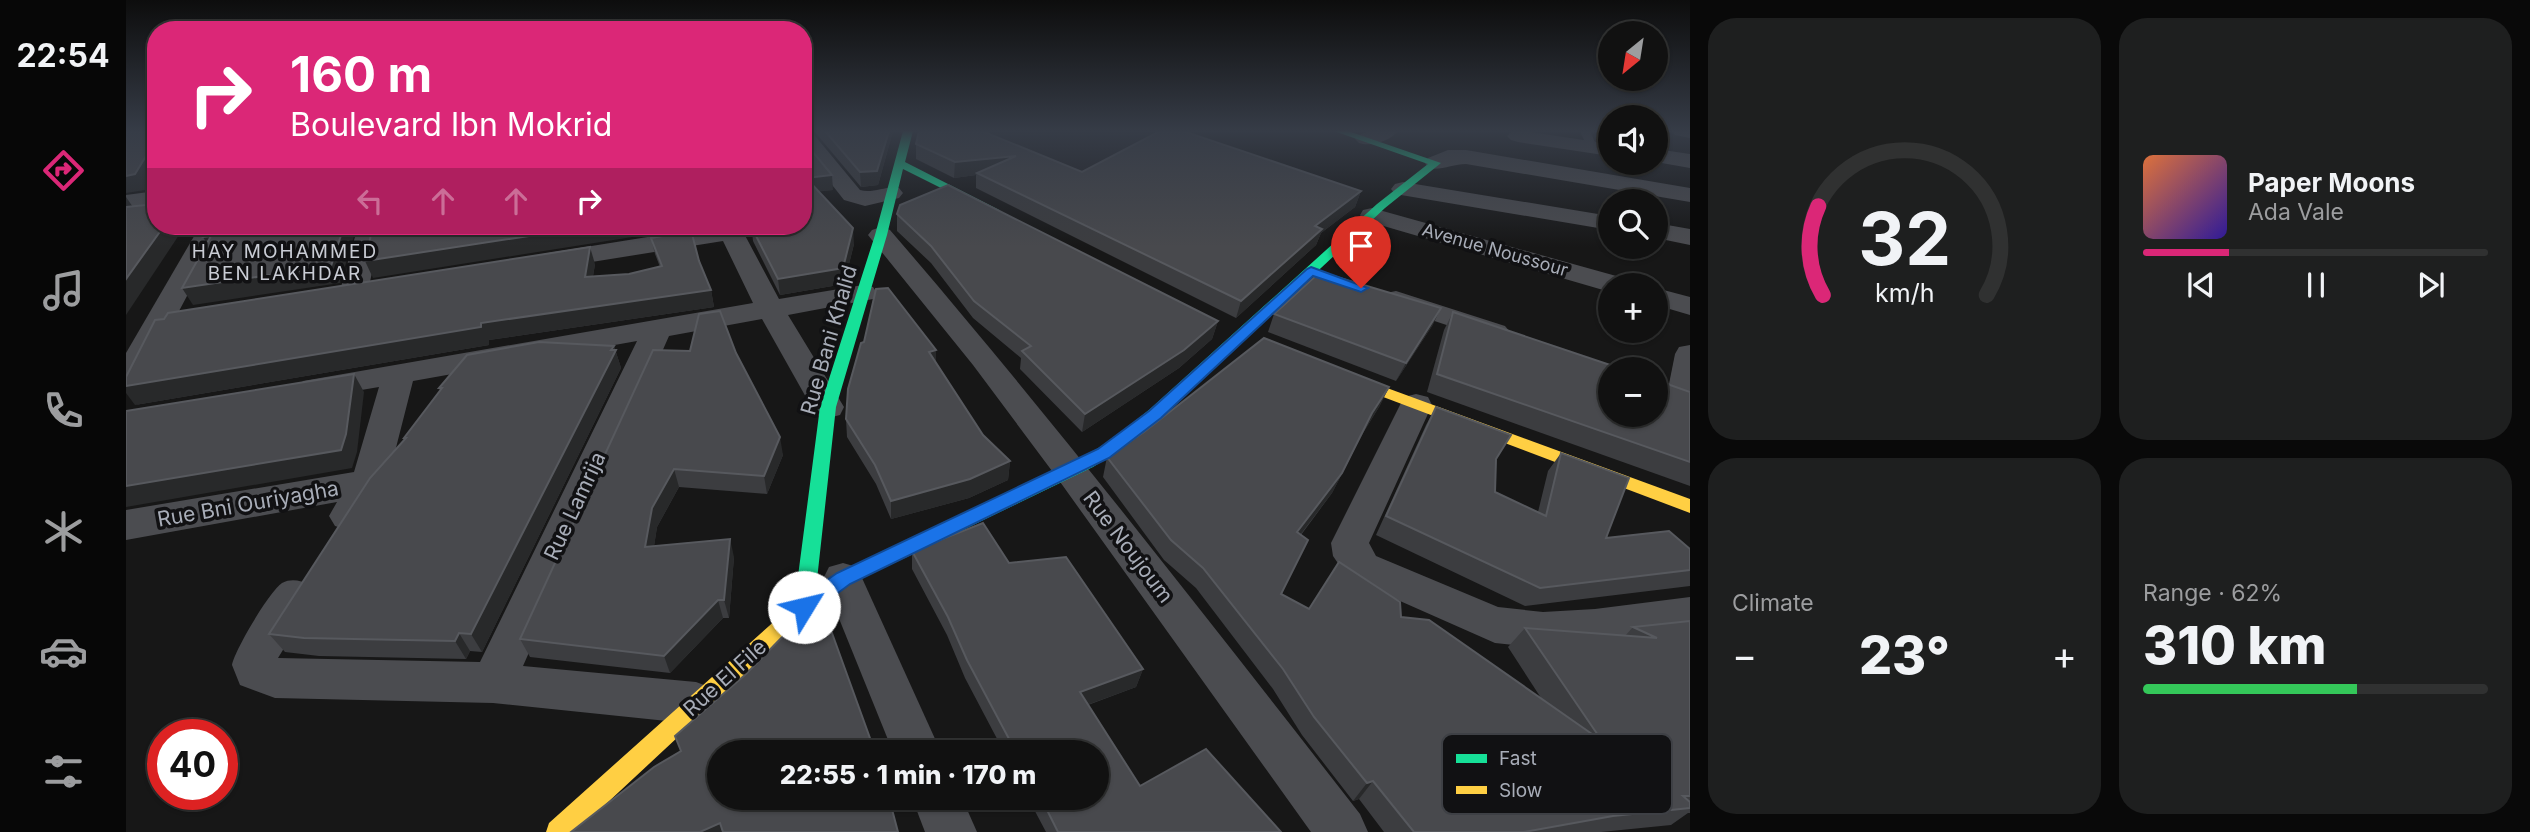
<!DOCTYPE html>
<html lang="en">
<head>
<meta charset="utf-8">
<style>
	body { margin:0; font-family:Inter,sans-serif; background:#1e1f1f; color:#f1f3f6; height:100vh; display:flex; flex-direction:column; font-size:26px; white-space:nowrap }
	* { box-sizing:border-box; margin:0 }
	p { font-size:23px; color:#9c9d9f }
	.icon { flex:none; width:38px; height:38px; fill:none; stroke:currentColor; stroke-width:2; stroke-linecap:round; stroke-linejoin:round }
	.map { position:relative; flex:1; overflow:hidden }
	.sheet { display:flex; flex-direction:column; gap:18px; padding:18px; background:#090909; width:840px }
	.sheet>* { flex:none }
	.top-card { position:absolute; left:21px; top:21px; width:665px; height:214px; border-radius:28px; box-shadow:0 2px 5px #0004,0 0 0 2px #303131; background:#db2777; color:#fff; overflow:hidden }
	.needle { width:46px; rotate:210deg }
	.buttons { position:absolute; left:1472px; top:21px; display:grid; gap:14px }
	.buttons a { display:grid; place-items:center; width:70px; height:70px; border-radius:50%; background:#111; box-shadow:0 2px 5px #0004,0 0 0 2px #303131; font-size:35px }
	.speed { position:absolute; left:21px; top:719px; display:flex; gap:14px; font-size:35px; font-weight:700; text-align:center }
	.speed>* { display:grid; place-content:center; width:91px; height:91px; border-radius:50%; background:#111; box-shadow:0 2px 5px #0004,0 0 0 2px #303131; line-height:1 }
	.speed .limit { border:10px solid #d22; background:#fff; color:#111 }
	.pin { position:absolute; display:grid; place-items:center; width:60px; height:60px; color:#fff; margin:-72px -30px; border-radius:50% 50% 50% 0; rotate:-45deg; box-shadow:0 0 7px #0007 }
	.pin .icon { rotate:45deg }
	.me { position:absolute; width:77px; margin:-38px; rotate:54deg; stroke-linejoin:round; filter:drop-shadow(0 0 5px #0008) }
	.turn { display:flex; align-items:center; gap:24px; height:147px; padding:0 28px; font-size:32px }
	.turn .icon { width:91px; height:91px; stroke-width:2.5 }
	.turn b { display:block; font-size:49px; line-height:60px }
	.lanes { display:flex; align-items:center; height:66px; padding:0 28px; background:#0003; justify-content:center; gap:35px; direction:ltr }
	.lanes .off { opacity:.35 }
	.big { font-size:52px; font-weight:800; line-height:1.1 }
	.sheet .card { flex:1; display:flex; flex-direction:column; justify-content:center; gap:10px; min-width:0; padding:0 24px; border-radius:28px; background:#1e1f1f }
	.sheet .dial { align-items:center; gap:0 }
	.dial svg { height:182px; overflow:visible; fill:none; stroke:#303131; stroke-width:7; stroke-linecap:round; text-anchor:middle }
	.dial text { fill:#f1f3f6; stroke:none }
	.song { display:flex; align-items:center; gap:21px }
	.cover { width:84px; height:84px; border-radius:10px; background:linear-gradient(135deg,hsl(20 70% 55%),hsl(250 70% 35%)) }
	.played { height:7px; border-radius:4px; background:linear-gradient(90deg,#db2777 25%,#303131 25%) }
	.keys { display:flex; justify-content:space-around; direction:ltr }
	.heat { display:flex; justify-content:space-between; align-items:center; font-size:38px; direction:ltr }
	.charge { height:10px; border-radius:5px; background:linear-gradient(90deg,#34c759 62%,#303131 0) }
	.sheet .tiles { flex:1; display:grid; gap:18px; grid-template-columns:repeat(2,1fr) }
	.trip { position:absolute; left:581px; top:740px; width:402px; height:70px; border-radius:35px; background:#111; box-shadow:0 2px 5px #0004,0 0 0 2px #303131; font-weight:800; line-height:70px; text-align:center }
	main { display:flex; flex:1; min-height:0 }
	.menu { display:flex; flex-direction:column; width:126px; justify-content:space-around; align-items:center; background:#070707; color:#9c9d9f }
	.menu .icon { width:49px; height:49px }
	.menu .on { color:#db2777 }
	.menu b { font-size:32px; color:#f1f3f6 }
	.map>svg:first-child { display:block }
</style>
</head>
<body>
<main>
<nav class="menu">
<b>22:54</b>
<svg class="icon on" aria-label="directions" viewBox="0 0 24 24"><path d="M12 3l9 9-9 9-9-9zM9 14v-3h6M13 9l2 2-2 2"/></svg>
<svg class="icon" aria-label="music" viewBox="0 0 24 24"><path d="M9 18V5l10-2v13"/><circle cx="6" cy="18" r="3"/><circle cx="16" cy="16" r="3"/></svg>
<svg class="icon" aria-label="phone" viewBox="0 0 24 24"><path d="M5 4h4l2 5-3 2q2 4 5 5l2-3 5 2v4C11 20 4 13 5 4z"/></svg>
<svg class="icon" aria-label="climate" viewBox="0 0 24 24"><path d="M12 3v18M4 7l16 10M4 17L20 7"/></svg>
<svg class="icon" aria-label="car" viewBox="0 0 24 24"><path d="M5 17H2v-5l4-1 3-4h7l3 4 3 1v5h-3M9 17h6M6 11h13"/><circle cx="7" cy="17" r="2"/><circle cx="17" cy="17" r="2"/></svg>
<svg class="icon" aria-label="filters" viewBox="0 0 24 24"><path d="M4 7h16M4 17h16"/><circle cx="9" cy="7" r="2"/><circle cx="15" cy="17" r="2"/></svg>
</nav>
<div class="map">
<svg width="1564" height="832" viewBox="0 0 1564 832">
	<rect width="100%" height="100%" fill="#171717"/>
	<polygon fill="#212124" points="791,131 1020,131 1072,149 964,212"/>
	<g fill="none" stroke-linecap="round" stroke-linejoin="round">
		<g fill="#4b4c50" fill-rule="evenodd">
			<polygon points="1454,131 1464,131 1471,147 1470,149 1462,149"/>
			<polygon points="1499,181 1504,184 1512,201 1501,201 1494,184"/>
		</g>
		<g fill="#4b4c50" fill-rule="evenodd">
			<path d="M677,131H685L734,190C747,194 760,185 773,188L777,193L773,198L739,206L718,200L677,148Z"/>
			<path d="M1243,131H1272C1264,141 1245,147 1233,143L1229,139L1233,135Z"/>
			<polygon points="1398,131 1484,144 1484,156 1392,142 1385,140 1381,136 1385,132"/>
			<polygon points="1546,131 1564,131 1564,138 1549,135"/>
			<polygon points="1530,149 1564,154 1564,168 1530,162"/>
			<path d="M1322,150H1340L1564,188V202L1340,164C1327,164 1315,171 1302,168L1299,163L1302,158Z"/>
			<polygon points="1277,182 1484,216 1484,230 1269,194 1265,189 1269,184"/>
			<polygon points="30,191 30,205 0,209 0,195"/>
			<polygon points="1246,208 1501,279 1505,285 1484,285 1484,292 1237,220 1234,215 1237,210"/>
			<polygon points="1530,223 1564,229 1564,245 1530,238"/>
			<polygon points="74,226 98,226 16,381 11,388 0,391 0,353"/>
			<polygon points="232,226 256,226 242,291 238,297 228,299 218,297 214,291"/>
			<path d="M590,226H614L653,299L737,285L747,287L751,293L747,299L662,315L718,407L714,415L702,418L690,415L636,319L543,336L397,666L570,682L586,688L593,703L586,718L570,724L367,703L149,698L114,685L106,665C109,649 144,591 156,583C166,578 174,581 184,584L190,596L152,658L354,662L511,341L287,381L261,483L235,526L222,530L209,526L203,516L211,502L0,540V510L228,472L253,387L188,398L177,395L172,388L177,381L627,303L597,241L422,269L413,267L409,261L413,255L422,253Z"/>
			<path d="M755,227L764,230C927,419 1080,617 1234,814L1242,832H1185L932,479L847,365L746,240L742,235L746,230Z"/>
			<polygon points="1530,288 1564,297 1564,315 1530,305"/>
			<polygon points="1270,291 1379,326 1384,332 1379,338 1369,341 1260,305 1256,299 1260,293"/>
			<polygon points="1564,345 1564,403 1557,404 1546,401 1541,394 1549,354 1553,347"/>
			<polygon points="1290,394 1302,397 1306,405 1243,543 1250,556 1372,607 1417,612 1469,609 1564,597 1564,633 1469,645 1417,648 1369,643 1222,578 1207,556 1205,543 1278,397"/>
			<polygon points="717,563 731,567 815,752 767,752 697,579 703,567"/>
			<polygon points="786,798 836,798 851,832 799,832"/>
		</g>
		<g fill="#16e098" fill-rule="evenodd">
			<polygon points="777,131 787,131 779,162 873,210 863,212 777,169 761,235 710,407 688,607 685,613 678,615 671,613 668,607 694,407 749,235"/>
			<polygon points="1208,131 1222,131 1315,163 1259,208 1035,418 997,448 967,467 787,554 780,556 773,554 771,549 773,544 955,459 985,440 1023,410 1251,204 1302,164"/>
		</g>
		<g fill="#ffcf43" fill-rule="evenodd">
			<polygon points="1212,370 1564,499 1564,513 1207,378 1205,375 1207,372"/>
			<polygon points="780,542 787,544 789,549 787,554 724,584 685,613 450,832 420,832 423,823 671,601 710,574"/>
		</g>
	</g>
	<g fill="#3c3d40">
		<polygon points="688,131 767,131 752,185 735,187"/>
		<polygon points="677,140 707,190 692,191 728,244 718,284 654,295 627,241 626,232 620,226 677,226"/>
		<polygon points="790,144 956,172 1235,191 1229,207 1195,233 1190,245 1110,318 850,188 850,175 828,178 790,159"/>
		<polygon points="771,214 1092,321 1086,339 1053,368 956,432 894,369 895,358 847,318 805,263 771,231"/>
		<polygon points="525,238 573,261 585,290 588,307 363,340 363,345 9,405 469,264 467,276 503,274 534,267 529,254"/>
		<polygon points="1315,308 1306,326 1270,381 1142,332 1148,314"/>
		<polygon points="1327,312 1564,392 1564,486 1301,392 1318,330"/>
		<polygon points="488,346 495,368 356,652 344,651 340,659 193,656 159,652 143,634 278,439 314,391 313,388"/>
		<polygon points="610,353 657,455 641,494 553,487 531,527 528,546 608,557 603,618 597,618 544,673 404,657 394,639"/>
		<polygon points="810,362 857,435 884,461 882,480 843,498 765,519 750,484 721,437 720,419"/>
		<polygon points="1263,387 1253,407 1237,433 1206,493 1175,535 1156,594 1183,609 1275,617 1415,698 1382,647 1399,628 1499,636 1507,627 1564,621 1564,813 1562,813 1545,825 1475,832 1258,832 1233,799 1227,801 1176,735 1147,689 1070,588 1038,560 977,477 981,457"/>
		<polygon points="1310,407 1370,459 1369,492 1412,512 1422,471 1435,453 1480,538 1564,549 1564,586 1399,606 1250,535 1300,425"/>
		<polygon points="786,551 883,563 1017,669 1010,687 962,705 1014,786 1155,832 920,832 902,798 971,798 971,752 878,752 839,678 821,635 786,569"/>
	</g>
	<g fill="#28292a">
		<polygon points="763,131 767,131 752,185 735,187 734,172"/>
		<polygon points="29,148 30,148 30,171 19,190 0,193 0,176"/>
		<polygon points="890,156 851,173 850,175 828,178 829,162"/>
		<polygon points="706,175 707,190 681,193 680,178"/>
		<polygon points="1235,191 1229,207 1195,233 1190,245 1110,318 1115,301 1189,226"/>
		<polygon points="0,197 9,210 0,220"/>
		<polygon points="38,226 59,226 0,315 0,279"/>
		<polygon points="218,226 231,226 214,283 67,305 56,288"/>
		<polygon points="468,226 556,226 557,229 247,278 239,261"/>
		<polygon points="727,228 728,244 718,284 654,295 652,279"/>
		<polygon points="85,236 87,254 77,237"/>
		<polygon points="464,247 469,264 464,294 459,277"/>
		<polygon points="585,290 588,307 363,340 363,345 9,405 0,393 0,386 355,323"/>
		<polygon points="1315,308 1306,326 1270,381 1280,363"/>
		<polygon points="1092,321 1086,339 1053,368 956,432 959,414"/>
		<polygon points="488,346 495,368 356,652 345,634"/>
		<polygon points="810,350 810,368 803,352"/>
		<polygon points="228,374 238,392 231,452 226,468 0,507 0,486"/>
		<polygon points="1263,387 1253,407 1237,433 1206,493 1161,552 1171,532"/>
		<polygon points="654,437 657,455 641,494 638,476"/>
		<polygon points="884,461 882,480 843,498 765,519 765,501"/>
		<polygon points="548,469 553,487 531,527 525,566 519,547 526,508"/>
		<polygon points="604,539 608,557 603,618 598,600"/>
		<polygon points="592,600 597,618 544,673 538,656"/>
		<polygon points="333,633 344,651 340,659 329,641"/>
		<polygon points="1017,669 1010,687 950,709 954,692"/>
		<polygon points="1247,781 1233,799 1227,801 1241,783"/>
		<polygon points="594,823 598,832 574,832"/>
	</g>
	<g fill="#48494d" stroke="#57595e" stroke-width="2">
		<polygon points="0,131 30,131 30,148 20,156 9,174 0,176"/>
		<polygon points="699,131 763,131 751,171 734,172"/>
		<polygon points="793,131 856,131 956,172 1034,131 1057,131 1235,191 1189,226 1196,229 1115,301 851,173 890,156 829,162 790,144"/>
		<polygon points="677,140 706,175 680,178 727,228 717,268 652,279 625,226 677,226"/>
		<polygon points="822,185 1092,321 1058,350 959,414 896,351 905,346 848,301 805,246 771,214 774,205"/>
		<polygon points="30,204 30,226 38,226 0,279 0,207"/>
		<polygon points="83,226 218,226 205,266 56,288 85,236 77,237"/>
		<polygon points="247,226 468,226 239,261"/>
		<polygon points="560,232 566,234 573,261 585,290 355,323 355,327 0,386 0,377 29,320 38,319 42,313 464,247 459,277 503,274 536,266 525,238"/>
		<polygon points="1194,272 1315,308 1280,363 1148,314"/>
		<polygon points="762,288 810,350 803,352 857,435 884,461 844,479 765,501 749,465 720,419 722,389 735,343 738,342 750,289"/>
		<polygon points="594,311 610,353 654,437 638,476 548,469 526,508 519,547 604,539 598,600 592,600 538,656 394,639 527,350 564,351 573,314"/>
		<polygon points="1327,312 1496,369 1484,369 1484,415 1530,415 1530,380 1564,392 1564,462 1311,374"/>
		<polygon points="1138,338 1263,387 1246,413 1216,473 1171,532 1182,540 1155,594 1183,609 1213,562 1274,602 1275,617 1303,620 1476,741 1399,628 1531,638 1507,627 1564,621 1564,796 1557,796 1564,802 1564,808 1487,816 1398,832 1288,832 1247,781 1241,783 1188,717 1157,669 1077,568 1045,540 981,457 1018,432"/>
		<polygon points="413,342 488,346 485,350 490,350 345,634 333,633 329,641 178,638 143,634 244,478 280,438 278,438 316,388 313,388 341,355"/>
		<polygon points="228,374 220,434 215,450 0,486 0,411"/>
		<polygon points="1310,407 1385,435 1370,459 1369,492 1420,516 1435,453 1503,478 1480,538 1543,531 1564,549 1564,570 1414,588 1260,516"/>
		<polygon points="857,523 883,563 940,557 1017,669 954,692 1014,786 1080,749 1155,832 932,832 915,798 971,798 971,752 890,752 841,660 822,617 786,551"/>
		<polygon points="702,622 749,752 593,752 593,798 763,798 772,832 597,832 594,823 574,832 445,832 528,767 555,751 549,736 620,674 667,626"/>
	</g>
	<linearGradient id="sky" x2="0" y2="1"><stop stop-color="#0d0d0d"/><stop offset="0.53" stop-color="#363c47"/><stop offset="1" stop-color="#363c47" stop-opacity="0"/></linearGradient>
	<rect width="1564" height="247" fill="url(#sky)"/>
	<polygon fill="#1a73e8" stroke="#114b97" stroke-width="2" points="1185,267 1242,288 1235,292 1187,276 1035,418 983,458 724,584 685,613 678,615 671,613 668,607 671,601 711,573 972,449 1023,411 1181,269"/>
	<g text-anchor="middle" stroke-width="7" stroke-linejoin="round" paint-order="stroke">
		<g font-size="18" fill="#a8adb8" stroke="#111113">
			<text transform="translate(1369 250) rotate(16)" y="6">Avenue Noussour</text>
		</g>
		<g font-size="19" letter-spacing="2" fill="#c9ccd4" stroke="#111113">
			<text x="159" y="258">HAY MOHAMMED<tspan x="159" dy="22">BEN LAKHDAR</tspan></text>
		</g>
		<g font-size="21" fill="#a8adb8" stroke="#111113">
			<text transform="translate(703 340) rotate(-74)" y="7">Rue Bani Khalid</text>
			<text transform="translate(122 504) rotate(-10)" y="7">Rue Bni Ouriyagha</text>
			<text transform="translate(449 506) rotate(-65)" y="7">Rue Lamrija</text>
			<text transform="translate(1002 547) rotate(53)" y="7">Rue Noujoum</text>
			<text transform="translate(599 678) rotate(-42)" y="7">Rue El File</text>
		</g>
	</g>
	<rect x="1316" y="734" width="230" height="80" rx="10" fill="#111113" stroke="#3e4045" stroke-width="2"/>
	<rect x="1330" y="754" width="31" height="9" fill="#16e098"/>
	<rect x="1330" y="786" width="31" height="8" fill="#ffcf43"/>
	<g font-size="19" fill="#a8adb8">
		<text x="1373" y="765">Fast</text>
		<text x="1373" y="797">Slow</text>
	</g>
</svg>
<div class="buttons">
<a><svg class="needle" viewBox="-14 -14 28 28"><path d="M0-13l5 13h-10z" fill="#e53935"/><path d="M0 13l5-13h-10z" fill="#9c9d9f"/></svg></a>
<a><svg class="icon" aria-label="sound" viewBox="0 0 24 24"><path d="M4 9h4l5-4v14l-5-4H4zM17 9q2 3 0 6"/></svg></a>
<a><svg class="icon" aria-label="search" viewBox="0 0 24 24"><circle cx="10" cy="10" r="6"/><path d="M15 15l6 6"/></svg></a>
<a>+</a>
<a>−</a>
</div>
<div class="speed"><div class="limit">40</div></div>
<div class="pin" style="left:1235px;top:288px;background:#d93025"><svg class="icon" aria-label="arrive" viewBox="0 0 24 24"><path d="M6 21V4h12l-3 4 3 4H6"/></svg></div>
<svg class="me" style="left:678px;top:607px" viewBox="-20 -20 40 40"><circle r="19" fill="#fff"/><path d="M0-13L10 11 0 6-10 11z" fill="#1a73e8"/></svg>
<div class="trip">22:55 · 1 min · 170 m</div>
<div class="top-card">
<div class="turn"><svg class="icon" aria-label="right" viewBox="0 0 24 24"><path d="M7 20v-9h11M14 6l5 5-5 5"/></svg><div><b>160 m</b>Boulevard Ibn Mokrid</div></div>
<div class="lanes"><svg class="icon off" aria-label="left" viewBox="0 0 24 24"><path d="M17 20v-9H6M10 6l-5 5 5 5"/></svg><svg class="icon off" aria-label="ahead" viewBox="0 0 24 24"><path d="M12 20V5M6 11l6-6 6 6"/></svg><svg class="icon off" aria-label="ahead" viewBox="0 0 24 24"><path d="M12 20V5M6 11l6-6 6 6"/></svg><svg class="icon" aria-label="right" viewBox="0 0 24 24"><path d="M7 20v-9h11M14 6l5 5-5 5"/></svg></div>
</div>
</div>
<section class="sheet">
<div class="tiles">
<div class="card dial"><svg viewBox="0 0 100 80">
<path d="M14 69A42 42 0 1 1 86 69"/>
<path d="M14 69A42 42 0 0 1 12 30" stroke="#db2777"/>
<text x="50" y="56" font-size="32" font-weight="700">32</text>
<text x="50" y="72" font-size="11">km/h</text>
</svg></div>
<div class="card">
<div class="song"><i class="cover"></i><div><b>Paper Moons</b><p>Ada Vale</p></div></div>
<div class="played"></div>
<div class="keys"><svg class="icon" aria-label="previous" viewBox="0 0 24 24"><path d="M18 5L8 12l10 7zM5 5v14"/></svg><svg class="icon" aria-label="pause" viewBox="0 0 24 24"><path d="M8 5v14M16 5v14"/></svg><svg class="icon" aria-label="next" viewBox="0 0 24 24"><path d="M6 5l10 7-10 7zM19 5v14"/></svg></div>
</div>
<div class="card"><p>Climate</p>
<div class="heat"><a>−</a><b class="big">23°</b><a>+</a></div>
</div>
<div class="card"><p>Range · 62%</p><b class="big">310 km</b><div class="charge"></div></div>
</div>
</section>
</main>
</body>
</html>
